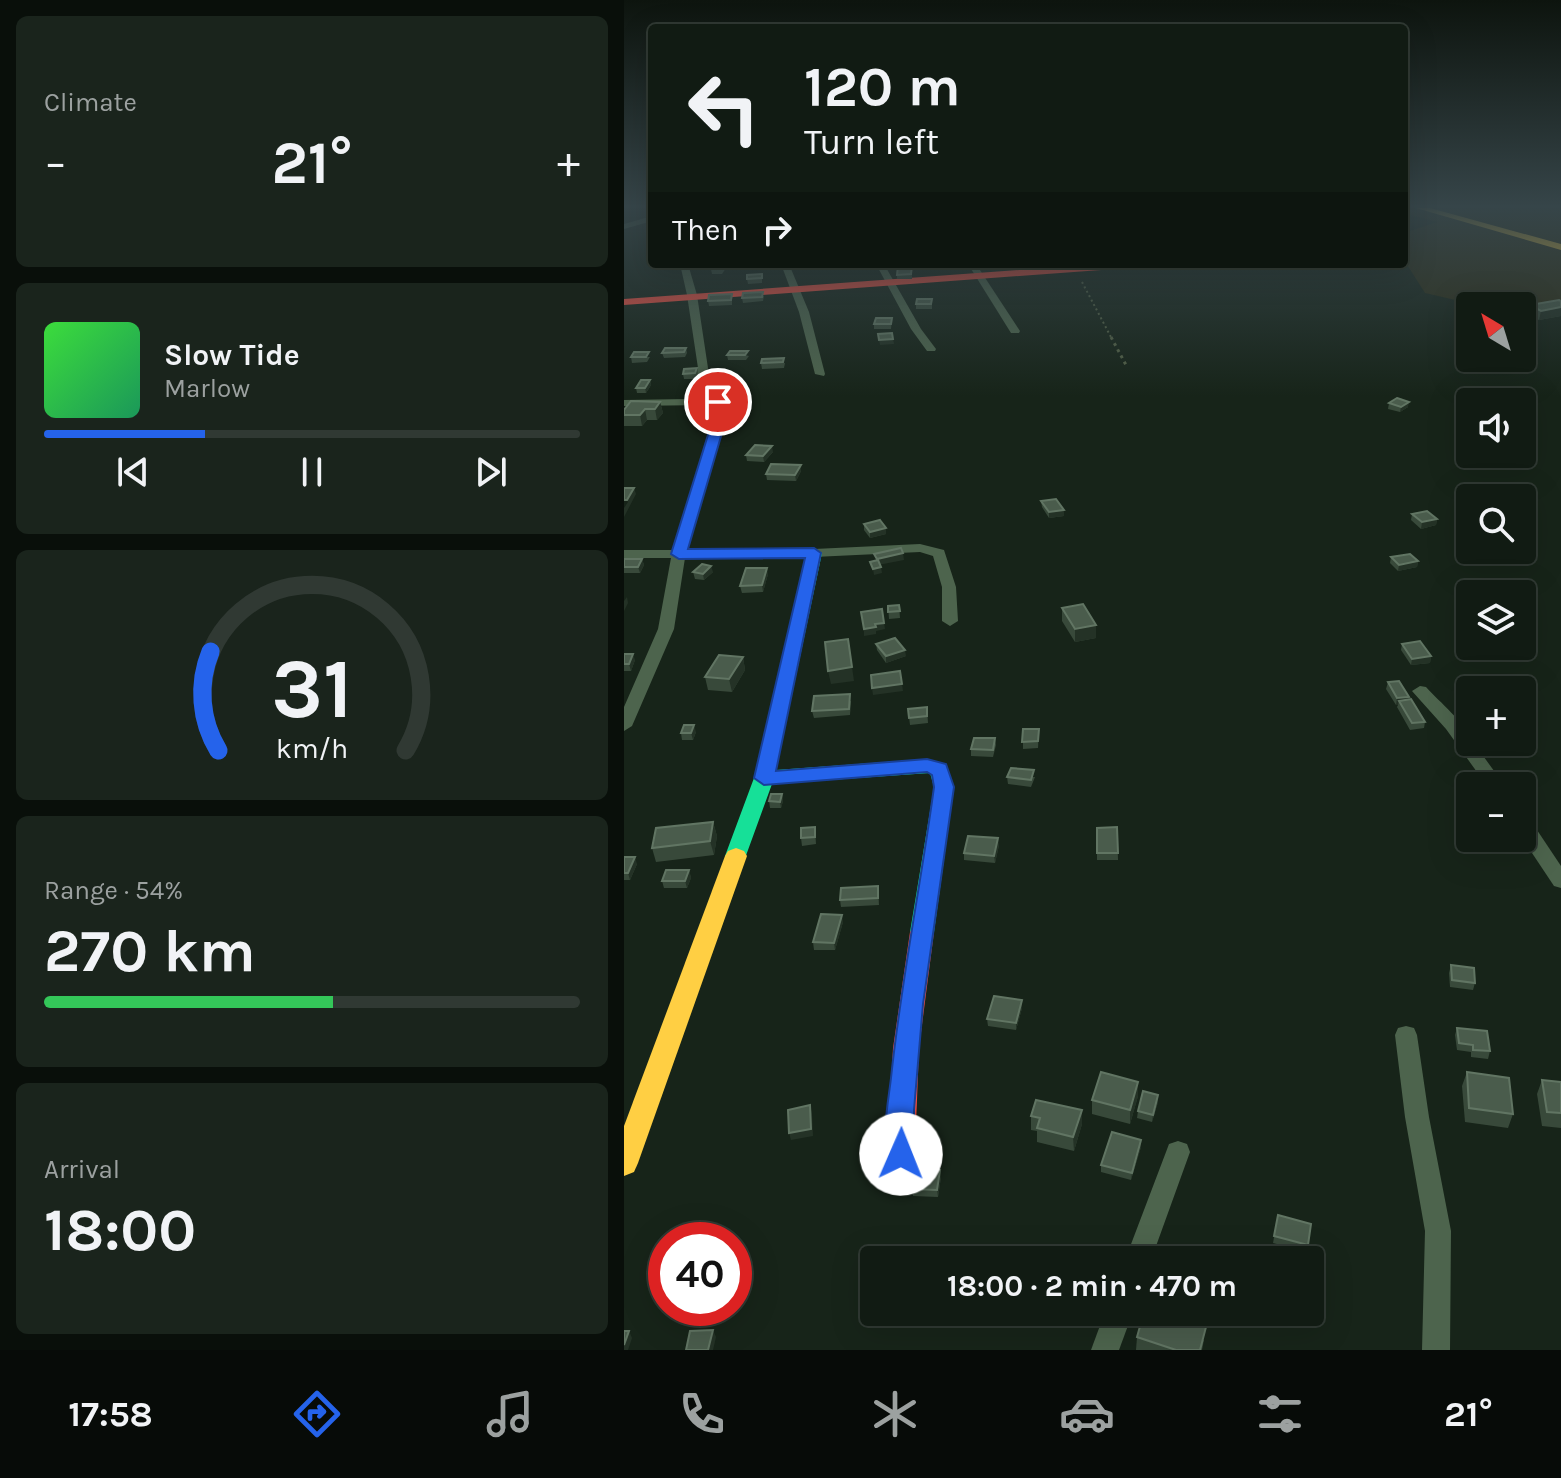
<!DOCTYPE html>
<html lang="en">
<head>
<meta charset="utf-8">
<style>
	body { margin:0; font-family:Karla,sans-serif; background:#1a241c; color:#f1f3f6; height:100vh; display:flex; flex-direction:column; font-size:30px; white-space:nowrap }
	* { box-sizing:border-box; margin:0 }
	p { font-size:26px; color:#9ca1a0 }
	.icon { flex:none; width:44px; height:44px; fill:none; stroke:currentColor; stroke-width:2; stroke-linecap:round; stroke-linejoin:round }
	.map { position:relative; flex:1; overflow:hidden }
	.drawer { display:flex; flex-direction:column; gap:16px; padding:16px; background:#090f0a; width:624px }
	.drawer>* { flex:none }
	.top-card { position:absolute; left:24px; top:24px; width:760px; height:244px; border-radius:8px; box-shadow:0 8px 32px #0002,0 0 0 2px #303933; background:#111b13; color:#f1f3f6; overflow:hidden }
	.needle { width:52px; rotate:322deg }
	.controls { position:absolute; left:832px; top:292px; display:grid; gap:16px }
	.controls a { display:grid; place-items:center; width:80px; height:80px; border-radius:8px; background:#111b13; box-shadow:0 8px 32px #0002,0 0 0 2px #303933; font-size:40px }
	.speed { position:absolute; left:24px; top:1222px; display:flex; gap:16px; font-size:40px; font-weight:700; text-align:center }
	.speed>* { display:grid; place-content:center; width:104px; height:104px; border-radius:50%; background:#111b13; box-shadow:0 8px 32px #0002,0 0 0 2px #303933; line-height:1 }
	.speed .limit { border:12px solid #d22; background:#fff; color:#111 }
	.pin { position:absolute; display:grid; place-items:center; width:68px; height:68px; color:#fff; margin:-34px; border:4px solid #fff; border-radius:50%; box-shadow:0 2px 8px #0007 }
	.me { position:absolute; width:88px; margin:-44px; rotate:1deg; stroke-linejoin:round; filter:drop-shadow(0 0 6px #0008) }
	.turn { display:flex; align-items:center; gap:28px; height:168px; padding:0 24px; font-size:36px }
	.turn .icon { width:104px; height:104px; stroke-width:2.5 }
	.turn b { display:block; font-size:56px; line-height:68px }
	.then { display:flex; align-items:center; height:76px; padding:0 24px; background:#0003; gap:16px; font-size:30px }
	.big { font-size:60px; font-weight:700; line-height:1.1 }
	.drawer .card { flex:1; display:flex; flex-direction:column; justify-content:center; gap:12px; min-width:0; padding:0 28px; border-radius:12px; background:#1a241c }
	.drawer .dial { align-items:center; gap:0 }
	.dial svg { height:208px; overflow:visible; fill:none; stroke:#303933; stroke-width:7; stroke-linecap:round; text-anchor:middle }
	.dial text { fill:#f1f3f6; stroke:none }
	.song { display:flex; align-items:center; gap:24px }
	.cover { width:96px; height:96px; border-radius:12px; background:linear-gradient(135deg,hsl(120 70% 55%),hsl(150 70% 35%)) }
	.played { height:8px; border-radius:4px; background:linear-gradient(90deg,#2563eb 30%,#303933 30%) }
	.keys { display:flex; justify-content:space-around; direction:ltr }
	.heat { display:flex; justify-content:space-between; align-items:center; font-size:44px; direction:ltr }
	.charge { height:12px; border-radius:6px; background:linear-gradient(90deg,#34c759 54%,#303933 0) }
	.trip { position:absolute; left:236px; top:1246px; width:464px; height:80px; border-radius:8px; background:#111b13; box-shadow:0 8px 32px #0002,0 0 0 2px #303933; font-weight:700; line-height:80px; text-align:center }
	.dock { display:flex; height:128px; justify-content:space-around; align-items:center; background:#070b08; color:#9ca1a0 }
	.dock .icon { width:56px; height:56px }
	.dock .current { color:#2563eb }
	.dock b { font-size:36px; color:#f1f3f6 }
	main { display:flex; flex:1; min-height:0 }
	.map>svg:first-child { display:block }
</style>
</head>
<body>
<main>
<section class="drawer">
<div class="card"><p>Climate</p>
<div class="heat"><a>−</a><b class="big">21°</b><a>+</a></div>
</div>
<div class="card">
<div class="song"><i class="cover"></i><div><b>Slow Tide</b><p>Marlow</p></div></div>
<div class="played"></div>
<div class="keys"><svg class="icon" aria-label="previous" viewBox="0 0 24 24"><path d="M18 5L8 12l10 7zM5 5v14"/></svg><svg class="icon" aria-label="pause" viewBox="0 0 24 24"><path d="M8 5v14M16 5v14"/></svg><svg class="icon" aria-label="next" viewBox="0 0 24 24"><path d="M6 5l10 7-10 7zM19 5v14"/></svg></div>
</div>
<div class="card dial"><svg viewBox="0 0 100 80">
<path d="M14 69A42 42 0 1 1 86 69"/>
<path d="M14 69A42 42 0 0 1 11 31" stroke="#2563eb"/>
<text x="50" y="56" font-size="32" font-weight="700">31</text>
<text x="50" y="72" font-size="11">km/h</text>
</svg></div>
<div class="card"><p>Range · 54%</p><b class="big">270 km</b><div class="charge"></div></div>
<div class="card"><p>Arrival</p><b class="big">18:00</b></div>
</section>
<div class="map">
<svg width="937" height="1350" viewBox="0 0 937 1350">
	<rect width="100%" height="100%" fill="#172419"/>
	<polygon fill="#2e2e16" points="780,208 937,208 937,307 898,312 898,306 857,306 801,293 780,260 780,233 813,222 780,213"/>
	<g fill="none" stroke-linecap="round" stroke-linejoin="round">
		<polyline stroke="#536047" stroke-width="2" stroke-dasharray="2 3" stroke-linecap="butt" points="458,282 488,339"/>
		<polyline stroke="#536047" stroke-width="3" stroke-dasharray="3 4" stroke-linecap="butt" points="487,337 502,365"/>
		<g fill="#4d644d" fill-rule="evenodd">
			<polygon points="28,216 28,221 0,229 0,224"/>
			<polygon points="56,264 64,264 73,295 84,368 76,399 90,399 105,406 63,549 190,549 296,544 320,550 332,587 334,621 326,626 318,621 318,587 309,556 296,552 190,557 61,558 50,629 8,726 0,731 0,707 34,629 47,558 0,558 0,550 49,550 93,407 88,405 0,406 0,400 64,399 74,368 63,295"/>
			<polygon points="157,264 165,264 185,312 201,374 200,376 191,374 175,312"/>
			<polygon points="252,264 260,264 297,329 312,349 311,351 303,351 287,329"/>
			<polygon points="344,264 352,264 396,331 395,333 387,333"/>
			<polygon points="595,264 605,264 605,265 601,268"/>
			<path d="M796,686L802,687C816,703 841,721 846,742H849L881,786H863L822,729L788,691Z"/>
			<polygon points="898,817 905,818 937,866 937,888 930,886 898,838"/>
			<polygon points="782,1026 790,1028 793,1035 805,1117 827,1231 826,1350 798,1350 801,1231 781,1117 771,1035 774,1028"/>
			<polygon points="554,1141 563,1144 566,1152 527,1260 501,1260 542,1152 545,1144"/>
			<polygon points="481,1312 509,1312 495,1350 467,1350"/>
		</g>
		<polygon fill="#16e098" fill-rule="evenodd" points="190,548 198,553 152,770 303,759 322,764 330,787 310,932 306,938 298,941 290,938 286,932 310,787 306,773 148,784 120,861 112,864 104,861 101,856 130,778 182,553"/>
		<g fill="#ffcf43" fill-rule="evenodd">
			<polygon points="792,208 806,208 937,244 937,250"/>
			<polygon points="112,848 120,851 123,856 14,1163 10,1172 0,1176 0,1126 101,856 104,851"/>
		</g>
		<g fill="#f24e42" fill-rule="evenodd">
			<polygon points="477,264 523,264 518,267 0,305 0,299"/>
			<polygon points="298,923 306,926 310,932 295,1048 290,1177 286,1186 276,1190 266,1186 262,1177 269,1048 286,932 290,926"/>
		</g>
	</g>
	<g fill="#38493a">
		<polygon points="288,266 288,279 273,279 273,275"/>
		<polygon points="102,268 98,274 88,274 87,269"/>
		<polygon points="138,274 138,283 124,284 123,279"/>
		<polygon points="108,294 108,305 85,306 84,301"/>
		<polygon points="140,296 139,301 119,303 118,298"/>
		<polygon points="308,299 308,309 292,309 292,304"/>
		<polygon points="937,301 937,316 915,320 904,315 906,305"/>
		<polygon points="268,318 267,329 250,329 250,324"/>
		<polygon points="62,348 63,353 61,357 40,358 38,353"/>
		<polygon points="106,351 125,356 122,360 104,360 103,355"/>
		<polygon points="7,357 26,357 23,362 8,363"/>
		<polygon points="137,363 161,363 160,368 138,369"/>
		<polygon points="73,368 74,373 72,379 60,379 59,374"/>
		<polygon points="26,380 27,385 22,393 13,393 12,388"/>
		<polygon points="36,402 39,413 33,420 23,420 18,426 0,426 0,415"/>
		<polygon points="765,403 784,407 776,412 764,409"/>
		<polygon points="149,452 140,462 123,461 122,455"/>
		<polygon points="177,465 177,471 172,481 143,480 142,474"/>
		<polygon points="417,501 440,516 425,518 418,507"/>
		<polygon points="788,514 813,519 812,525 797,529 787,520"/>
		<polygon points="240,524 262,534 246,538 240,530"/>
		<polygon points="767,557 794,561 793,567 774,571 766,563"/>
		<polygon points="0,559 18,559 20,565 16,573 0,573"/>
		<polygon points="69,572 89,572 80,580 71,579"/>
		<polygon points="144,574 139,592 118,593 116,586"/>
		<polygon points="275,605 276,618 265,619 264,606"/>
		<polygon points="438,608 472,638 451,642 438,621"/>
		<polygon points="252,644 282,656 262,663 253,650"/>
		<polygon points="778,644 807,656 806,663 787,665 777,650"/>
		<polygon points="0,654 11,660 7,671 0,671"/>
		<polygon points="119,657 121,670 108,692 84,690 81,677"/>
		<polygon points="764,682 785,697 784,700 801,722 800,728 786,730 773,707 774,705 772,705 762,689"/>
		<polygon points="227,701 226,715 190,718 188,711"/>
		<polygon points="303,707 304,723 286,725 284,709"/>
		<polygon points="399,729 415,729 414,748 399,749"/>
		<polygon points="72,732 69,740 58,740 57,733"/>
		<polygon points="371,738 372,745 369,757 347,756 347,749"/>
		<polygon points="383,777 411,777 407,787 384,784"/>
		<polygon points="846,793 846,807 833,807 830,801 832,794"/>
		<polygon points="158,794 159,801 157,808 146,808 145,801"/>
		<polygon points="89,822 93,836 90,855 32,862 28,848"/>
		<polygon points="191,827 192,844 178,846 177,838"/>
		<polygon points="493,827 494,860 473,860 473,828"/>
		<polygon points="375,845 371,863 340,860 340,853"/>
		<polygon points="0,857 13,864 6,880 0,880"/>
		<polygon points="65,870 67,878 63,888 40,888 38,881"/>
		<polygon points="254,886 255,905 217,907 216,900"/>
		<polygon points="219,922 211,950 190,950 189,942"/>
		<polygon points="827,965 851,983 849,990 826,987 825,973"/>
		<polygon points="398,1000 398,1008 392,1030 364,1026 363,1019"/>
		<polygon points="833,1028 866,1051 864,1059 847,1057 847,1052 833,1050 831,1035"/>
		<polygon points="843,1072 889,1114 884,1128 841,1122 838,1086"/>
		<polygon points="918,1080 937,1082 937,1128 918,1126 913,1094"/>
		<polygon points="514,1082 514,1096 506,1124 468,1114 468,1100"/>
		<polygon points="534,1095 534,1102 528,1122 513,1118 514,1111"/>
		<polygon points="458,1110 458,1124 450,1151 413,1142 413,1131 407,1130 407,1116"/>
		<polygon points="517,1140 517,1147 507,1180 477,1172 477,1165"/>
		<polygon points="317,1177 314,1197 289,1196 288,1189"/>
		<polygon points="654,1215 684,1245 683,1252 649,1243"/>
		<polygon points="513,1337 580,1340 578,1350 512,1350"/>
	</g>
	<g fill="#243226">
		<polygon points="937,307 937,316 915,320 917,311"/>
		<polygon points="269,339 270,344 256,345 255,340"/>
		<polygon points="26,380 27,385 22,393 21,388"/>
		<polygon points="36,402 39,413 33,420 31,409"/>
		<polygon points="785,402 784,407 776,412 777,407"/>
		<polygon points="21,409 23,420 18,426 16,415"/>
		<polygon points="148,446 149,452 140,462 139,456"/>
		<polygon points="177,465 177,471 172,481 171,475"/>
		<polygon points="10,488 12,494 0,517 0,508 4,502 3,500"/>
		<polygon points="440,510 440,516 425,518 425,512"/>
		<polygon points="813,519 812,525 797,529 798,522"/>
		<polygon points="262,528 262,534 246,538 246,532"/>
		<polygon points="279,553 280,560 254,565 253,559"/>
		<polygon points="18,559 20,565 16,573 14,567"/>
		<polygon points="794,561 793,567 774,571 775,565"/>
		<polygon points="87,566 89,572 80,580 79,574"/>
		<polygon points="257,567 258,573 250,575 249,569"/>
		<polygon points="143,568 144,574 139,592 138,585"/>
		<polygon points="3,597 4,603 0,611 0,601"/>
		<polygon points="260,623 261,629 252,631 252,634 240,636 240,629 251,624"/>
		<polygon points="472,625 472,638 451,642 451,629"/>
		<polygon points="281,650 282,656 262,663 262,656"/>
		<polygon points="9,654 11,660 7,671 5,664"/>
		<polygon points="807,656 806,663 787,665 788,659"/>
		<polygon points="119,657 121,670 108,692 105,679"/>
		<polygon points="228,667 230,681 207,684 204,671"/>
		<polygon points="278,684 279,691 249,695 248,688"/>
		<polygon points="785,697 783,703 775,701 774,705 772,705 773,698"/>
		<polygon points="70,725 72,732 69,740 67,733"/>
		<polygon points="158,794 159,801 157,808 156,802"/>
		<polygon points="89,822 93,836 90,855 86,841"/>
		<polygon points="374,838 375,845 371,863 370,856"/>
		<polygon points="11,857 13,864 6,880 4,873"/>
		<polygon points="65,870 67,878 63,888 61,881"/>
		<polygon points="218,915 219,922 211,950 210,943"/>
		<polygon points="398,1000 398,1008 392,1030 392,1023"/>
		<polygon points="514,1082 514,1096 506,1124 506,1110"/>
		<polygon points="534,1095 534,1102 528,1122 529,1115"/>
		<polygon points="186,1105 188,1113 189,1136 167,1140 165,1133"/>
		<polygon points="458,1110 458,1124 450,1151 449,1137"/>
		<polygon points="517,1140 517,1147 507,1180 508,1173"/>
		<polygon points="316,1170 317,1177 314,1197 313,1190"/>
		<polygon points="89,1330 92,1337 89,1350 84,1350"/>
		<polygon points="5,1331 8,1338 4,1350 0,1350 0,1345"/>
	</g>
	<g fill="#4a5c4c" stroke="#617563" stroke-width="2">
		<polygon points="91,264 101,264 97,269 87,269"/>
		<polygon points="274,266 288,266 287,274 273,275"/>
		<polygon points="138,274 138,278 123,279 123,275"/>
		<polygon points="139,292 138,297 118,298 119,293"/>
		<polygon points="108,294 107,300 84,301 85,295"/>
		<polygon points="293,299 308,299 307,304 292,304"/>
		<polygon points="935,300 937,301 937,307 917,311 906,305"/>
		<polygon points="252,318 268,318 267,324 250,324"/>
		<polygon points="268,333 269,339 255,340 254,334"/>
		<polygon points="41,348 62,348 60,352 38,353"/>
		<polygon points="106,351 124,351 121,355 103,355"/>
		<polygon points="10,352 25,352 22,357 7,357"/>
		<polygon points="160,358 159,362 137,363 138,359"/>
		<polygon points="73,368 71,373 59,374 60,369"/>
		<polygon points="17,380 26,380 21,388 12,388"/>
		<polygon points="773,398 785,402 777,407 765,403"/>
		<polygon points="7,401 36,402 31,409 21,409 16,415 0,415 0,410"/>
		<polygon points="131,445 148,446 139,456 122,455"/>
		<polygon points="147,464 177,465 171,475 142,474"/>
		<polygon points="0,488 10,488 3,500 0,500"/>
		<polygon points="432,499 440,510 425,512 417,501"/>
		<polygon points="803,511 813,519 798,522 788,514"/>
		<polygon points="256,520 262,528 246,532 240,524"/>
		<polygon points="277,548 279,553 253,559 250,554"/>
		<polygon points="786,554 794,561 775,565 767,557"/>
		<polygon points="0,559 18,559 14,567 0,567"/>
		<polygon points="254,560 257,567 249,569 246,562"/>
		<polygon points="78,564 87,566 79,574 69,572"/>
		<polygon points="122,568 143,568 138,585 116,586"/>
		<polygon points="459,604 472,625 451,629 438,608"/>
		<polygon points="275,605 276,611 264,612 264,606"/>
		<polygon points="258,609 260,623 251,624 252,627 240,629 237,612"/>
		<polygon points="271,638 281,650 262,656 252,644"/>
		<polygon points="224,639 228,667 204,671 201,642"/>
		<polygon points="796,641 807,656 788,659 778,644"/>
		<polygon points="0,654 9,654 5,664 0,664"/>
		<polygon points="95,655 119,657 105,679 81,677"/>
		<polygon points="276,671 278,684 248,688 247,675"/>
		<polygon points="775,681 785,697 773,698 764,682"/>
		<polygon points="226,694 225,709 188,711 190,696"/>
		<polygon points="787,699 801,722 788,723 775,701"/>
		<polygon points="303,707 303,716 285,718 284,709"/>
		<polygon points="60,725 70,725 67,733 57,733"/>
		<polygon points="399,729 415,729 414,741 398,742"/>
		<polygon points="350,738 371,738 369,750 347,749"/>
		<polygon points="387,768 410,770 407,780 383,777"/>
		<polygon points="846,793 846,800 835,800 832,794"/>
		<polygon points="147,794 158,794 156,802 145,801"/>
		<polygon points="89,822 86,841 28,848 32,828"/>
		<polygon points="191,827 191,837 177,838 177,828"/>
		<polygon points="493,827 494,853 473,853 473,828"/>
		<polygon points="344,836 374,838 370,856 340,853"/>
		<polygon points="0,857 11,857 4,873 0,873"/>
		<polygon points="42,870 65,870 61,881 38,881"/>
		<polygon points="254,886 254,898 216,900 217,888"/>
		<polygon points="197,914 218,915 210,943 189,942"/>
		<polygon points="827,965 850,968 851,983 828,980"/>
		<polygon points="370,996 398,1000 392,1023 363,1019"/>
		<polygon points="833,1028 863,1031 866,1051 849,1050 849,1045 835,1043"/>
		<polygon points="477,1072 514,1082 506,1110 468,1100"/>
		<polygon points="843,1072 885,1078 889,1114 845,1108"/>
		<polygon points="918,1080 937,1082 937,1113 923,1112"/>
		<polygon points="519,1091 534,1095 529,1115 514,1111"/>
		<polygon points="412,1100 458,1110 449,1137 413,1128 416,1118 407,1116"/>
		<polygon points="186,1105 187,1129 165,1133 164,1110"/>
		<polygon points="488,1132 517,1140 508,1173 477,1165"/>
		<polygon points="291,1169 316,1170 313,1190 288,1189"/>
		<polygon points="654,1215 687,1224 684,1245 650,1236"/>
		<polygon points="520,1312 536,1312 582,1327 576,1350 552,1350 513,1337"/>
		<polygon points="89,1330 84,1350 62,1350 66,1331"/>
		<polygon points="0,1331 5,1331 0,1345"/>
	</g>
	<linearGradient id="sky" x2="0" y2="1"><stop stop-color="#0d140e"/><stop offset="0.52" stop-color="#364549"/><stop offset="1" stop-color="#364549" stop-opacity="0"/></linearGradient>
	<rect width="937" height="397" fill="url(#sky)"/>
	<path fill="#2563eb" stroke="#184099" stroke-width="2" d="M94,398L99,399L105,409L64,549L190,548L197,553L152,771L303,759L322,764L330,787L299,1004L290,1110V1154L286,1163L277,1167L267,1163C256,1140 264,1104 267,1078C277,981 297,884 310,787L308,775L303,772L140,785L130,778L181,558L55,559L47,554L92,409L88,402Z"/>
</svg>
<div class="controls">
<a><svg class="needle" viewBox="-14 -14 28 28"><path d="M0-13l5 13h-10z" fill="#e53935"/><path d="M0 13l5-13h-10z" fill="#9ca1a0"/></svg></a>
<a><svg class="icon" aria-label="sound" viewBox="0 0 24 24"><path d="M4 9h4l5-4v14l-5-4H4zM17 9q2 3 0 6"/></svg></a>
<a><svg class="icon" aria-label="search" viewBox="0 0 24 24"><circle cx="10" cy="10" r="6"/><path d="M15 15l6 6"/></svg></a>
<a><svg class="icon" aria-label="layers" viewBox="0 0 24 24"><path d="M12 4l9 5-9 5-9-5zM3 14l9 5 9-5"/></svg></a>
<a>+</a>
<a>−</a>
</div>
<div class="speed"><div class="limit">40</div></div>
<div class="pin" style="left:94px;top:402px;background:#d93025"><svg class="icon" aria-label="arrive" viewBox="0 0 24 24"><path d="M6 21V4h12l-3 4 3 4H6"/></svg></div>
<svg class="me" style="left:277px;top:1154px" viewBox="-20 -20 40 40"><circle r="19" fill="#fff"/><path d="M0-13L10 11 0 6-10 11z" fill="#2563eb"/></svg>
<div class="trip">18:00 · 2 min · 470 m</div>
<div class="top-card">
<div class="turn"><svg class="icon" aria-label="left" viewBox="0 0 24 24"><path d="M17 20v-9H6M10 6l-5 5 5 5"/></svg><div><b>120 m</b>Turn left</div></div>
<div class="then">Then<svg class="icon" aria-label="right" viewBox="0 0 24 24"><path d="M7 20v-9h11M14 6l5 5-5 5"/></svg></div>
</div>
</div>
</main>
<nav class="dock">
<b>17:58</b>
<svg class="icon current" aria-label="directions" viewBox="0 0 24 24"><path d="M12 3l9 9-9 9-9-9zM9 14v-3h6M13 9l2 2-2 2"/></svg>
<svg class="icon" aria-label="music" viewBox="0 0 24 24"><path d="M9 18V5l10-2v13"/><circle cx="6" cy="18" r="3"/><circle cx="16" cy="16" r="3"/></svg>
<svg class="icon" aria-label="phone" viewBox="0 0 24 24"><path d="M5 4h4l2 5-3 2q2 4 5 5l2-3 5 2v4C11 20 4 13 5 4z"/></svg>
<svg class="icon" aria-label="climate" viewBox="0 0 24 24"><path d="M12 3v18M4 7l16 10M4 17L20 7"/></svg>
<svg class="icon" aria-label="car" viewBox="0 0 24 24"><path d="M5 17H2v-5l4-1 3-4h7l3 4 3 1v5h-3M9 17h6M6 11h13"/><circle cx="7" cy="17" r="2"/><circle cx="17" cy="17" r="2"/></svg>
<svg class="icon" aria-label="filters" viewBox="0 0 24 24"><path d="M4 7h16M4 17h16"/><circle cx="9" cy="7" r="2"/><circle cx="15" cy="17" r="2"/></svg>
<b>21°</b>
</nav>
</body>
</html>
